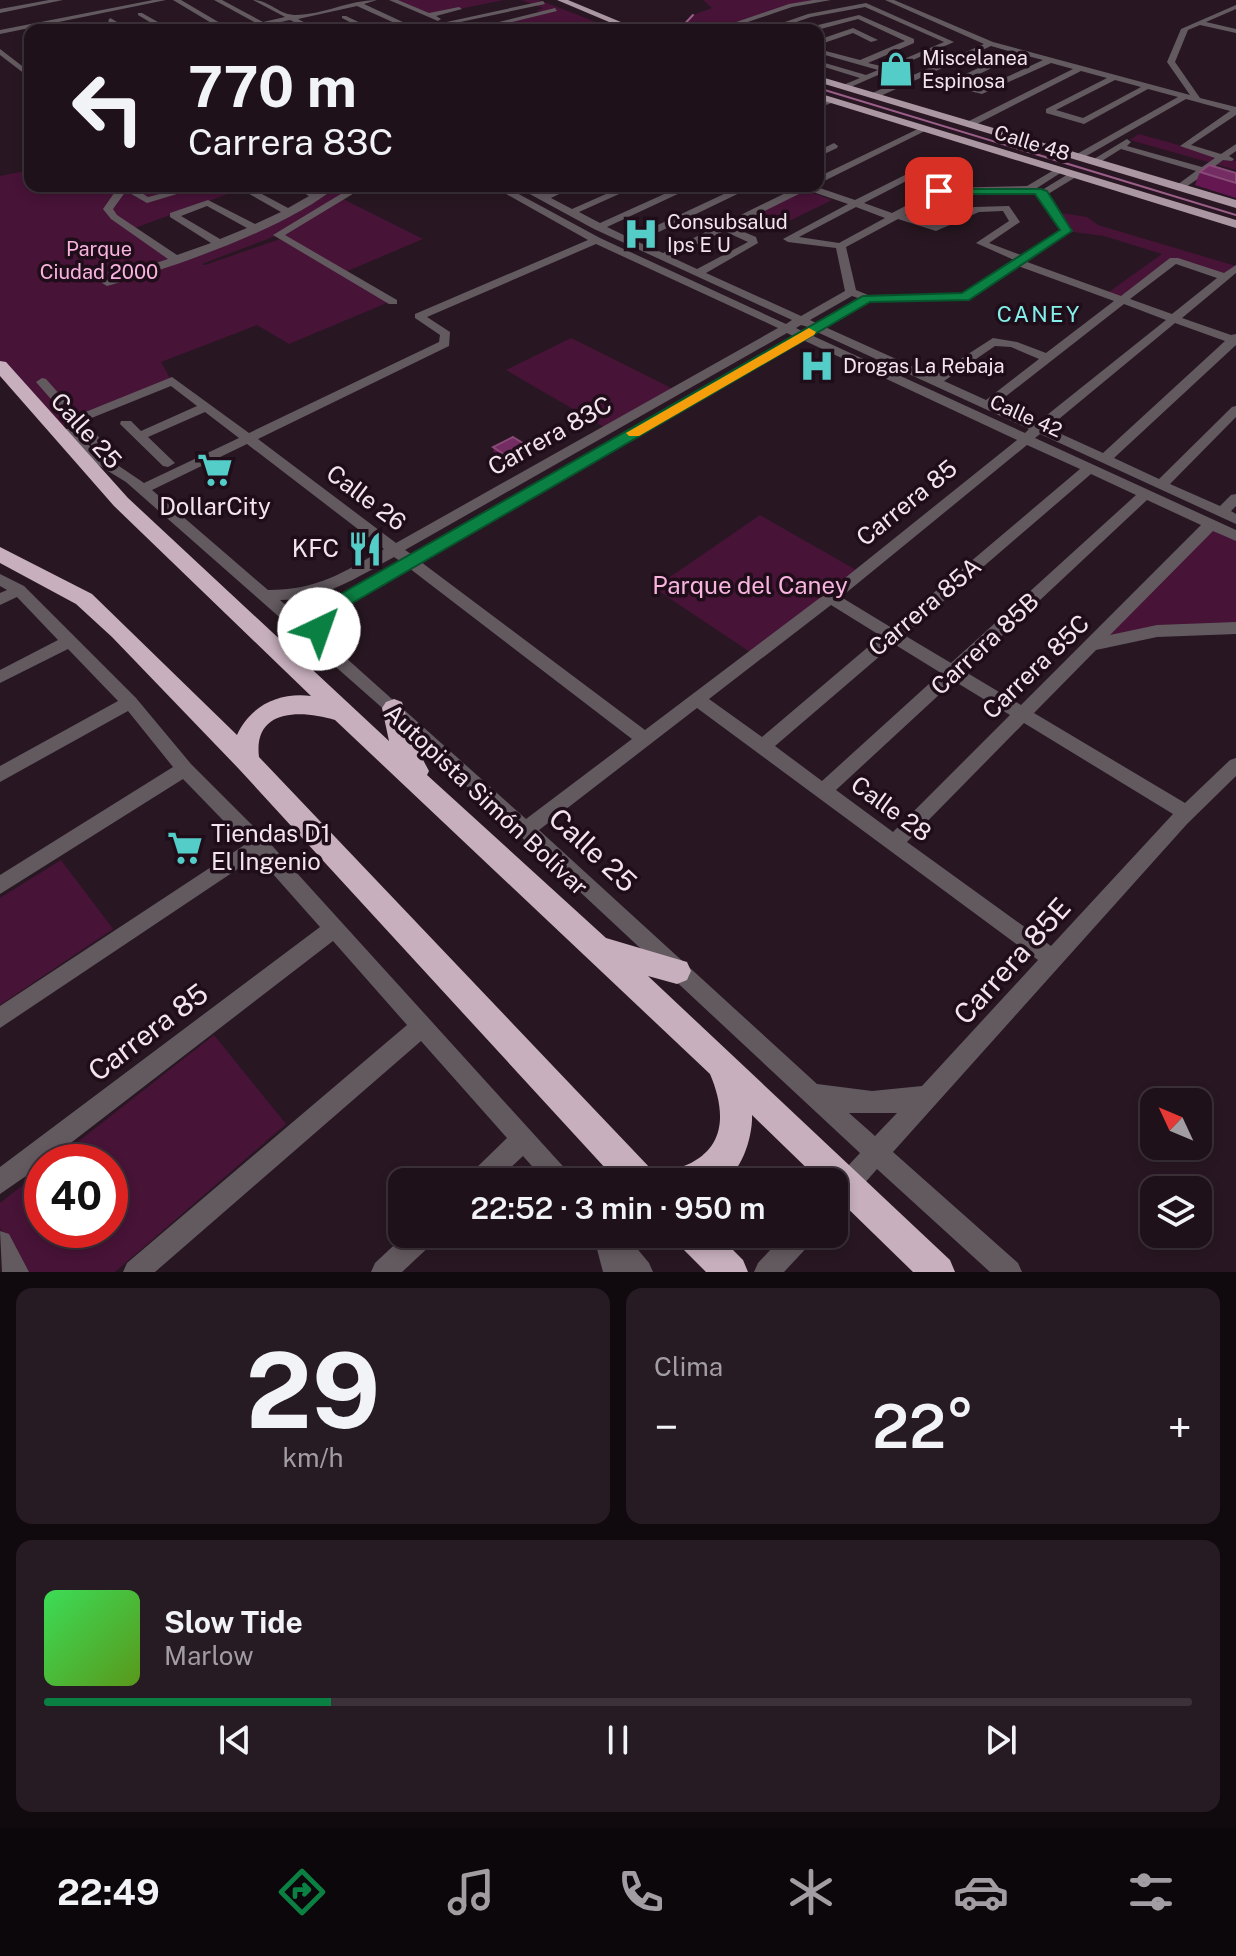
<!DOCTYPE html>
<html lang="es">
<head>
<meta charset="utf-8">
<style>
	body { margin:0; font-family:"Public Sans",sans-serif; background:#261a23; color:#f1f3f6; height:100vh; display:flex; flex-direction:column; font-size:30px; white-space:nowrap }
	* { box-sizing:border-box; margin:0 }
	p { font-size:26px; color:#a19da2 }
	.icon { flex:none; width:44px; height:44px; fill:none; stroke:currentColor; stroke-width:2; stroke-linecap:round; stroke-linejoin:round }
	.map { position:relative; height:1272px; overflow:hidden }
	.details { display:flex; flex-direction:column; gap:16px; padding:16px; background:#10090e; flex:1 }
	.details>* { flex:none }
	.top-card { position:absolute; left:24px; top:24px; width:800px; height:168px; border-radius:16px; box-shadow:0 4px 12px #0003,0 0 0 2px #3c3139; background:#1e111a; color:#f1f3f6; overflow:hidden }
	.needle { width:52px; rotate:314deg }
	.controls { position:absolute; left:1140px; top:1088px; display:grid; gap:16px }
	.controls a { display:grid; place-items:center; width:72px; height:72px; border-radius:16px; background:#1e111a; box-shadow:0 4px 12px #0003,0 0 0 2px #3c3139; font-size:40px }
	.speed { position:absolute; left:24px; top:1144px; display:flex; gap:16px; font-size:40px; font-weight:700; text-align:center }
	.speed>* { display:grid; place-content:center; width:104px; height:104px; border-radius:50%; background:#1e111a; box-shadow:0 4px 12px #0003,0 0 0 2px #3c3139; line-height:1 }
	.speed .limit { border:12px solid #d22; background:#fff; color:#111 }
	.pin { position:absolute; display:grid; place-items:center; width:68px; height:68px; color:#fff; margin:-34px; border-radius:16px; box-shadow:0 4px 12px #0006 }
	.me { position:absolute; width:88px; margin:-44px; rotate:42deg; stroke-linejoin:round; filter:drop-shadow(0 0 6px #0008) }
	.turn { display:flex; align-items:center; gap:28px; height:168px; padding:0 32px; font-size:36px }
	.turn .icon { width:104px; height:104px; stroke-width:2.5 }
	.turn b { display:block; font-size:56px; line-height:68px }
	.big { font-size:60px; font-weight:600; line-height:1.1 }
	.details .widget { flex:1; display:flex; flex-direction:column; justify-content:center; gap:12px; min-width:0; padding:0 28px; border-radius:16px; background:#261a23 }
	.details .dial { align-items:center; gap:0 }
	.dial b { font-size:104px; line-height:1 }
	.song { display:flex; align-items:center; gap:24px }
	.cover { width:96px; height:96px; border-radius:12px; background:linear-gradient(135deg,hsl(130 70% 55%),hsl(90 70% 35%)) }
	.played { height:8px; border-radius:4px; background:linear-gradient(90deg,#0b8043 25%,#3c3139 25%) }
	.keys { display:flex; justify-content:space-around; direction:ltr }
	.heat { display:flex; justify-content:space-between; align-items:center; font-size:44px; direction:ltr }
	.details .tiles { flex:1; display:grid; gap:16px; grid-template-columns:1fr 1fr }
	.widget:last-child { grid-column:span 2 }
	.trip { position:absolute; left:388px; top:1168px; width:460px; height:80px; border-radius:16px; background:#1e111a; box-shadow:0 4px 12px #0003,0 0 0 2px #3c3139; font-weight:600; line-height:80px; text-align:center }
	.dock { display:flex; height:128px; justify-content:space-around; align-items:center; background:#0c070a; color:#a19da2 }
	.dock .icon { width:56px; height:56px }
	.dock .active { color:#0b8043 }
	.dock b { font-size:36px; color:#f1f3f6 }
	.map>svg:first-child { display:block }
</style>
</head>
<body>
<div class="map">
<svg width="1236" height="1272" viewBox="0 0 1236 1272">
	<rect width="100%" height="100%" fill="#281722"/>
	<g fill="#471337">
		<polygon points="392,0 504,0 429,15"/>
		<polygon points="521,0 539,0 609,27 602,28 605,30 471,30 542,13 536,11 543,8"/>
		<polygon points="703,0 828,0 791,5 717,30 679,30 693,15 712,8"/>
		<polygon points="1139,134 1236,161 1236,170 1130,140"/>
		<polygon points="30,170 30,186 250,186 132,229 175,259 219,243 332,186 361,186 343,199 423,239 343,273 278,235 202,264 205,265 280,239 389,302 289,344 257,325 161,362 171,380 83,417 76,410 82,418 60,427 0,366 0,176"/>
		<polygon points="802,189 832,200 767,232 739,220"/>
		<polygon points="1055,212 1087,217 1098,225 1236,266 1226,277 1174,260 1122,300 1106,294 1162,254 1104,236 1066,231"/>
		<polygon points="571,338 677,391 609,430 506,370"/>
		<polygon points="760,515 858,571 753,654 654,588"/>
		<polygon points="1211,524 1236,536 1236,628 1190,628 1095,645"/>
		<polygon points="61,860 113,929 0,1005 0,898"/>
		<polygon points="214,1035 286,1124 115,1272 24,1272 0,1228 0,1203 42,1170 42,1230 110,1230 110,1162 52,1162"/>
	</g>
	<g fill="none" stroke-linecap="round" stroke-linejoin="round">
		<g stroke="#9a5e88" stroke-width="2">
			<polyline points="679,30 693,15"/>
			<polyline points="818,88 1236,215"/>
		</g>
		<g fill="#635a60" fill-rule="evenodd">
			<polygon points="49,0 63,0 0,13 0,9"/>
			<polygon points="153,0 166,0 0,34 0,30"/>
			<path d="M173,0H181L232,30L256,23L214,0H222L263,22L285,17L253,0C268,0 280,15 295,15C323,15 349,0 377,0L364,4L420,30H410L357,6L298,19L319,30H310L290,20L245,30H223Z"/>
			<polygon points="389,0 398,0 429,13 459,7 462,9 436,16 441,19 438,21"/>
			<polygon points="813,0 831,0 792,7 724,30 713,30 789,4"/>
			<path d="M885,0H894L993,42L1190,95L1167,62L1181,29L1236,5V9L1206,22L1236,29V33L1200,25L1188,30L1175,62L1200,98L1236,107V115L1191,145L1221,154L1236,144V151L1229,156L1234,159L1232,161L1223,160L1210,170L1236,177V183L1205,174L1183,189H1177V185L1196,171L1121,149L1097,164L1089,162L1127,139L1131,142L1127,146L1202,167L1215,158L1180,146L1230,111L1186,99L1081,159H1075V155L1178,97L1148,89L1084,124L1046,113V109L1107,78L1081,71L973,126H967V122L1073,69L1051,63L982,94L949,86V82L1012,52L991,46L876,98H870V94L984,44ZM1020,54L1043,60L981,89L959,84ZM1115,80L1141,87L1083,118L1056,110Z"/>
			<polygon points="543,1 545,4 446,25 442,23"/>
			<polygon points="866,3 954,42 846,89 843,85 860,78 818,65 818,61 866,75 878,70 818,53 818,49 860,60 905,41 858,19 817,30 806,28 859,15 914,39 914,43 868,63 885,67 944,42 865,7 811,17 773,30 762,30 808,14"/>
			<polygon points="555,8 557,11 480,30 467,30"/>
			<polygon points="138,13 142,13 172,30 163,30 138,15"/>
			<polygon points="342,16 346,16 375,30 365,30 342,18"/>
			<polygon points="110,18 112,19 130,30 121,30 108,21"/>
			<polygon points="204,23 206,26 179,30 180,28"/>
			<polygon points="853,28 878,40 871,42 853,33 818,45 818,40"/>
			<polygon points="0,49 30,72 30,78 0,55"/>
			<polygon points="831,98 834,102 818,108 818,103"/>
			<polygon points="922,127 929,129 818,184 818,177"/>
			<polygon points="834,143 838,146 837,148 818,157 818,151"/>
			<path d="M1059,167L1062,168V172L1037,188L1042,190L1070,173H1076V177L1048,194L1071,231L1027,262L1121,296L1170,258H1178L1224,273L1236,265V273L1182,318L1231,335L1236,334V345L1114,458L1159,479L1232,407L1236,406V417L1170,484L1220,506L1231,495L1236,494V506L1231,511L1236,514V524L1040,434L1035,438L1236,530V541L1213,531L1110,635L1157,625L1236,622V634L1157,637L1096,650L1034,713L1185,803L1230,760L1236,758V776L1187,824L893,1152L1018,1263L1022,1272H990L877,1169L843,1208L834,1211L833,1182L860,1153L388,713L126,482L90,460L60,435V429H70L99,454L36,382L42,378L46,379L78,415L172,377L249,433L439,342L440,335L415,318V314L588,240L492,186H504L600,238L786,324L792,320L594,229L515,186H527L543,194L563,186H576L551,198L572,209L624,186H637L579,212L600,223L682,186H695L607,227L630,238L741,186H754L638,242L663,253L800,186H814L855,200L913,171L930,176L941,188L1027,186ZM914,177L924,180L934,191L892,213L864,203ZM807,190L848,204L783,239L788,242L836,248L845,291L801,316L706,273L758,243L756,237L732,227ZM1029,192L1039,195L1060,230L1021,255L989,243L1020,222L1009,206L974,207L935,225L905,215L945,193ZM856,207L885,218L839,243L799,237ZM1003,211L1009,221L976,243L1014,260L962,294L868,295L856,290L846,247L898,219L936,231L979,212ZM724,231L748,242L697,269L671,257ZM596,244L778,328L396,543L258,439L449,346L450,332L427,317ZM1176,264L1217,278L1172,314L1130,299ZM1018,266L1114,301L1046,353L1017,342L993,338L934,376L825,327L869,301L968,299ZM852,296L858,298L816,323L810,320ZM1124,304L1166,320L1037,423L996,404ZM1175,323L1225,341L1103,453L1048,428ZM801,325L808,327L802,331L796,328ZM817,332L1029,429L1025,433L811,335ZM787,333L793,336L411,554L405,550ZM803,340L1017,440L825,594L645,730L421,562ZM995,346L1011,347L1039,359L986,400L944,381ZM171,386L197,406L141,431L131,421H121L120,424L163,466L168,467L175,463L148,437L205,412L239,438L144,483L116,464L120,461L118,458L84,421ZM247,444L384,549C342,573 318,590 268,590L152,490ZM1027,445L1080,469L892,628L841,597ZM1091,474L1136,495L951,663L904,635ZM1147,500L1201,525L1021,705L964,671ZM394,557L400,561L325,603L312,628L280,600C323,600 358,577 394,557ZM409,568L632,739L526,819L326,640L327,629L337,611ZM831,605L881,636L762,737L709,699ZM894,644L941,673L822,781L775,746ZM954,681L1010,715L893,832L836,790ZM697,708L1038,960L922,1086L872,1091L817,1084L539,830ZM1024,723L1173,814L1051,946L907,842ZM849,1113H897L875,1136Z"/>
			<path d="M119,186H131L148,197L187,187V191L147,203L126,191L113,209L117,215L177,255L211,243L170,217V213L208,200L255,224L281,212L235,186H247L288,208L309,196L291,186H303L315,192L325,186H337C290,227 172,268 107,286L102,283L103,281L168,259L111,219L103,209ZM207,206L247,228L220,239L181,216Z"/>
			<polygon points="354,186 366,186 285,235 397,300 397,304 389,304 273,235"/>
			<polygon points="0,574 24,586 136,698 191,764 266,839 570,1174 574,1182 546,1182 523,1156 495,1182 466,1182 470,1174 507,1138 421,1041 155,1272 123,1272 127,1263 407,1025 333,941 46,1162 42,1162 42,1165 0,1194 0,1167 320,927 257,856 0,1028 0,1006 246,844 183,779 0,894 0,875 173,767 128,711 0,782 0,766 118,701 68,649 0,683 0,670 58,640 17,597 0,605 0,593 7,590 0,586"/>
			<polygon points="0,1231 9,1234 29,1272 2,1272"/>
			<polygon points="406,1234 436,1234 433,1243 402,1272 371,1272 375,1263"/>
			<polygon points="593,1234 625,1234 649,1263 653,1272 603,1272"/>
			<polygon points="785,1234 814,1234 811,1243 784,1272 754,1272 758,1263"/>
		</g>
		<g fill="#aa97a2" fill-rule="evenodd">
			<polygon points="557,0 568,0 640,30 628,30"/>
			<polygon points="818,76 1236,200 1236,208 818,82"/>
			<polygon points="818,93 1236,220 1236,228 818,99"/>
		</g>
		<g fill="#c7afbd" fill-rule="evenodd">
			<path d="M0,361L6,362L128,498L389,741L382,708L386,702L394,699L402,702L414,743L429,771L427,775L606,938L687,962L691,971L687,980L677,984L648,976L950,1260L955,1272H913L834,1195V1182H821L752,1115C753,1135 742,1175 720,1182C705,1186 683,1182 667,1182C673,1168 678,1169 691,1163C728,1144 724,1107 710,1074L335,720C302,710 253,708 259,757L652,1170L657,1182H618L238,768L112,637L76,604L0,563V547L92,594L237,735C250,706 279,692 311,696L114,506L0,376Z"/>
			<polygon points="675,1234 717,1234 743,1260 748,1272 706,1272 680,1246"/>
		</g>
	</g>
	<g fill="#651751">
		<polygon points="1200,172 1236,173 1236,198 1195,185"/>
		<polygon points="493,447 531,448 531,456 512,466 494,454"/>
	</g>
	<polygon fill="#460d37" points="531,448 531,456 512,466 511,459"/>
	<g fill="#742d62" stroke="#884a77" stroke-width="2">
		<polygon points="1209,165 1236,173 1236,183 1200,172"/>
		<polygon points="513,437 531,448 511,459 493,447"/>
	</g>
	<polygon fill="#0b8043" stroke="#07532c" stroke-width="2" points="935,189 1041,189 1047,191 1072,231 969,300 870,302 337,612 325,633 312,633 310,629 325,603 863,296 962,293 1060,230 1035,194 939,194 935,193"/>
	<polygon fill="#f59e0b" points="809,328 816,332 814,335 639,436 629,436 626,433"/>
	<defs>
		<g id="shop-bare" transform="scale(2.76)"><path d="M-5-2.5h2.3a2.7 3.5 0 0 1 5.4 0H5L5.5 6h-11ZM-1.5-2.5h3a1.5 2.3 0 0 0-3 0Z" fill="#54cdc8" stroke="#1f0e19" stroke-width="2.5" paint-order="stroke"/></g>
		<g id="hospital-bare" transform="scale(2.76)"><path d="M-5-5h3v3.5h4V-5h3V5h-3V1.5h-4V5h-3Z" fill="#54cdc8" stroke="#1f0e19" stroke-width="2.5" paint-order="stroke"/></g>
		<g id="supermarket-bare" transform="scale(2.76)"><path d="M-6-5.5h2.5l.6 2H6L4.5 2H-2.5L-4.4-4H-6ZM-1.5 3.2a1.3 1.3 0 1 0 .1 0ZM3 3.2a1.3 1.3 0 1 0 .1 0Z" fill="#54cdc8" stroke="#1f0e19" stroke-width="2.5" paint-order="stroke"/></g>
		<g id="restaurant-bare" transform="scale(2.76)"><path d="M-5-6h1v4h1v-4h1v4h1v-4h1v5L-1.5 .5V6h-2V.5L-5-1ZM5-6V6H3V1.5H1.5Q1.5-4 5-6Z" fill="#54cdc8" stroke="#1f0e19" stroke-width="2.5" paint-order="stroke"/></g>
	</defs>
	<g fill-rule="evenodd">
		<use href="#shop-bare" x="896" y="69"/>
		<use href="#hospital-bare" x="641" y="234"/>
		<use href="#hospital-bare" x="817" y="366"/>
		<use href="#supermarket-bare" x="215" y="470"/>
		<use href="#restaurant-bare" x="365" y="549"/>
		<use href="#supermarket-bare" x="185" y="848"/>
	</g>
	<g text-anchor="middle" stroke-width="7" stroke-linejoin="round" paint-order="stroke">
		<g font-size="20" fill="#f2e5ed" stroke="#1f0e19" text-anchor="start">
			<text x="922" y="65">Miscelanea<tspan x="922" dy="23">Espinosa</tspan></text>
			<text x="667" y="229">Consubsalud<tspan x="667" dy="23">Ips E U</tspan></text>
			<text x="843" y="373">Drogas La Rebaja</text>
		</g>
		<g font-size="20" fill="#f2e5ed" stroke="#1f0e19">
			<text transform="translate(1032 143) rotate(17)" y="7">Calle 48</text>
			<text transform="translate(1026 416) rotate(24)" y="7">Calle 42</text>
		</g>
		<g font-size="20" fill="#f8b3de" stroke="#1f0e19">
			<text x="99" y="256">Parque<tspan x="99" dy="23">Ciudad 2000</tspan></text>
		</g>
		<g font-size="22" letter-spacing="2" fill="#84f0ea" stroke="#1f0e19">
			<text x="1039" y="322">CANEY</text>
		</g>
		<g font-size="24" fill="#f2e5ed" stroke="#1f0e19">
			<text transform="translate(86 431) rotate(48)" y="8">Calle 25</text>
			<text transform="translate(550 436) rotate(-29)" y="8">Carrera 83C</text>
			<text transform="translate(366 498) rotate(37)" y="8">Calle 26</text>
			<text transform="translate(907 503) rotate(-39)" y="8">Carrera 85</text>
			<text transform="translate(925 607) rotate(-40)" y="8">Carrera 85A</text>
			<text transform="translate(985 644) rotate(-43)" y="8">Carrera 85B</text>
			<text transform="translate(1036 667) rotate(-44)" y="8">Carrera 85C</text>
			<text transform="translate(486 800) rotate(43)" y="8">Autopista Simón Bolívar</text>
			<text transform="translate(891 809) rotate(36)" y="8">Calle 28</text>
		</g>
		<g font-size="24" fill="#f2e5ed" stroke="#1f0e19">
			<text x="215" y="515">DollarCity</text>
			<text x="339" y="557" text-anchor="end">KFC</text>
			<text x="211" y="842" text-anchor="start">Tiendas D1<tspan x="211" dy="28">El Ingenio</tspan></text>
		</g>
		<g font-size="24" fill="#f8b3de" stroke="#1f0e19">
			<text x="750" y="594">Parque del Caney</text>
		</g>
		<g font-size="28" fill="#f2e5ed" stroke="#1f0e19">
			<text transform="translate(593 850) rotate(43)" y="10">Calle 25</text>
			<text transform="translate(1012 961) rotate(-48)" y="10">Carrera 85E</text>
			<text transform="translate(148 1032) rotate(-37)" y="10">Carrera 85</text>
		</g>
	</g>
</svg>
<div class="controls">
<a><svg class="needle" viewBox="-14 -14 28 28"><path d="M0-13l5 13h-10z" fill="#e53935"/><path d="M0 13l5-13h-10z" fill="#a19da2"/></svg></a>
<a><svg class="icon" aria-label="layers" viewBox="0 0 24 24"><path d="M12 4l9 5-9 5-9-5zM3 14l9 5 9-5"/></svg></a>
</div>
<div class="speed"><div class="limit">40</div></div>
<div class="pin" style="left:939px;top:191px;background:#d93025"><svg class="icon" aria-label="arrive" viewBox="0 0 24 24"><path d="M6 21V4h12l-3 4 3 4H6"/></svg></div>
<svg class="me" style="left:319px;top:629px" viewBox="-20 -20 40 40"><circle r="19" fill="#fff"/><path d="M0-13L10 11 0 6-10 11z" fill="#0b8043"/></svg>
<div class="trip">22:52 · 3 min · 950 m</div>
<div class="top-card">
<div class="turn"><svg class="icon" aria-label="left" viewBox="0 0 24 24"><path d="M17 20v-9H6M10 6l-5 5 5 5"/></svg><div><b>770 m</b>Carrera 83C</div></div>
</div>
</div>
<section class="details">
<div class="tiles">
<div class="widget dial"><b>29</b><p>km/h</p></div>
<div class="widget"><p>Clima</p>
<div class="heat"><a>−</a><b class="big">22°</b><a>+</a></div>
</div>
<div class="widget">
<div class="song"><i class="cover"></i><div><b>Slow Tide</b><p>Marlow</p></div></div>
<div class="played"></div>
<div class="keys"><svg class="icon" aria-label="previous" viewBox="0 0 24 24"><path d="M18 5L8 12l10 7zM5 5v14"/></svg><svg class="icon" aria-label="pause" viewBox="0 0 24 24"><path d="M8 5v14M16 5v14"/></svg><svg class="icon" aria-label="next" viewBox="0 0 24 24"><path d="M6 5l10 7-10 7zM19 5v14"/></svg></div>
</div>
</div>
</section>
<nav class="dock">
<b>22:49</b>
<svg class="icon active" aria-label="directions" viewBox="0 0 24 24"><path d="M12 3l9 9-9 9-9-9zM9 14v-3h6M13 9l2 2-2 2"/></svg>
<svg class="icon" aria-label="music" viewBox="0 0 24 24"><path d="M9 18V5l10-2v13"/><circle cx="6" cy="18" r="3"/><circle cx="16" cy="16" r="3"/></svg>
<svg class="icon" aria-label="phone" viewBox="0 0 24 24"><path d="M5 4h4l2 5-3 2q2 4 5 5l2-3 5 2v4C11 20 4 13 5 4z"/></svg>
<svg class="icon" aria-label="climate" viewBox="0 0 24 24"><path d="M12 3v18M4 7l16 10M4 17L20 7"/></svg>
<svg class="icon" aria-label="car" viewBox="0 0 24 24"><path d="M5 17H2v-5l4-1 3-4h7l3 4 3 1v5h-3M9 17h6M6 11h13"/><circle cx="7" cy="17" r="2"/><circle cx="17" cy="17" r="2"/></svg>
<svg class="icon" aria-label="filters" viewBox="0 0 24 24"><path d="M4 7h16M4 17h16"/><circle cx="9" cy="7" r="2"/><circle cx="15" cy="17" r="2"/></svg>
</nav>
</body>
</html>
